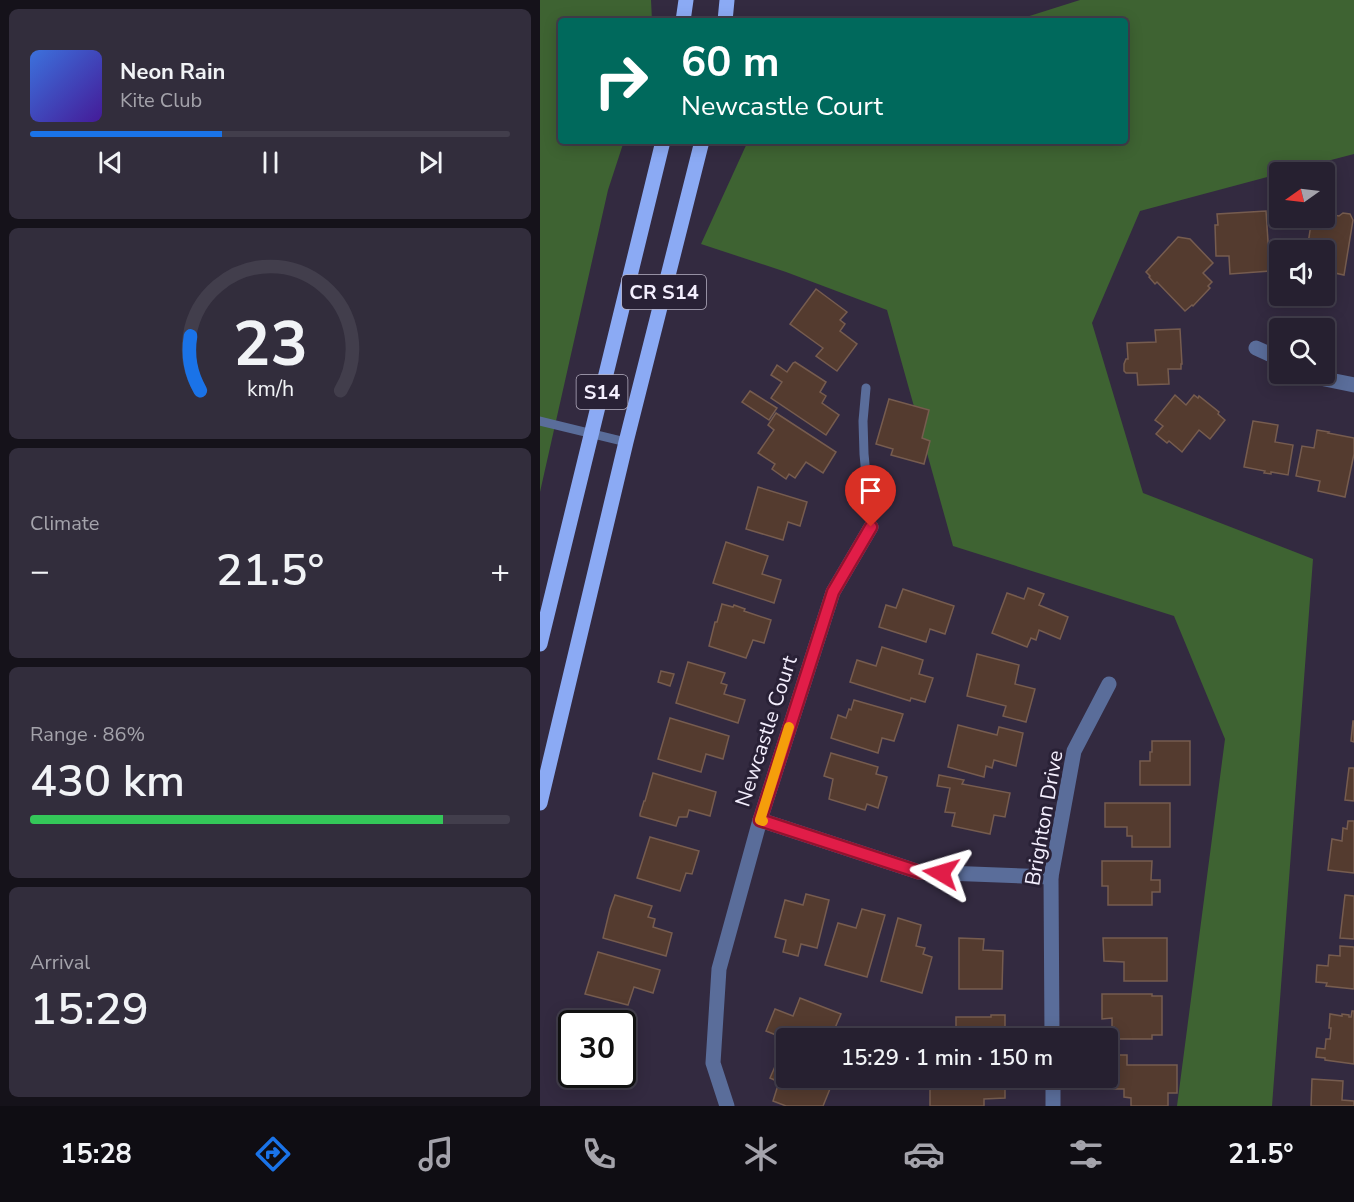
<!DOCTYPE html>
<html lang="en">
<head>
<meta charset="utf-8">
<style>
	body { margin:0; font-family:"Nunito Sans",sans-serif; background:#322d3c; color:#f1f3f6; height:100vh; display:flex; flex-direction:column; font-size:22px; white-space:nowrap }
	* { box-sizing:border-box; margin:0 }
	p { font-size:20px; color:#a4a3ab }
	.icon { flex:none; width:33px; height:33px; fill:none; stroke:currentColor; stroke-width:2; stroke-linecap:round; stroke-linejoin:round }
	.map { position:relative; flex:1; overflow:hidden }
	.sheet { display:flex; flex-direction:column; gap:9px; padding:9px; background:#15121a; width:540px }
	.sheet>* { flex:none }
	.top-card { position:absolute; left:18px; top:18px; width:570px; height:126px; border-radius:6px; box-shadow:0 3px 15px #0003,0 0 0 2px #423e4c; background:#00695c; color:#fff; overflow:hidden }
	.needle { width:39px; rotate:256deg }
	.fabs { position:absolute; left:729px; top:162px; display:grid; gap:12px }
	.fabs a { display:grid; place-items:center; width:66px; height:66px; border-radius:6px; background:#262030; box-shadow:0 3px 15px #0003,0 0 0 2px #423e4c; font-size:30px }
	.speed { position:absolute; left:18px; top:1010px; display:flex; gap:12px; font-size:30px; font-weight:700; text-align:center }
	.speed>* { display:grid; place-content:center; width:78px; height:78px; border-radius:50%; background:#262030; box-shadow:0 3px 15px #0003,0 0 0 2px #423e4c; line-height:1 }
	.speed .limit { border:3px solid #111; border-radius:9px; background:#fff; color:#111 }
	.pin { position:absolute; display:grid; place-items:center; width:51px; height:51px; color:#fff; margin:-62px -26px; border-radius:50% 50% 50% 0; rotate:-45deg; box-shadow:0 0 6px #0007 }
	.pin .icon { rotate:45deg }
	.me { position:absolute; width:66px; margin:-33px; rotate:277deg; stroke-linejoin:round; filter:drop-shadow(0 0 4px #0008) }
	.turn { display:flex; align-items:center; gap:21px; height:126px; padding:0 24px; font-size:27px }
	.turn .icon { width:78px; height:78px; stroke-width:2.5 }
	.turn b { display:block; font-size:42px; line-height:51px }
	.big { font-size:45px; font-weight:600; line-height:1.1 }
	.sheet .widget { flex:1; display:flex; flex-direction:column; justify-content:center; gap:9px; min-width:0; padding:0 21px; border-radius:9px; background:#322d3c }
	.sheet .dial { align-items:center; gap:0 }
	.dial svg { height:156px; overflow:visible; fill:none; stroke:#423e4c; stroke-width:7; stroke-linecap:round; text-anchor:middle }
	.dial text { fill:#f1f3f6; stroke:none }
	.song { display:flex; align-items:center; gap:18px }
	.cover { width:72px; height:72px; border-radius:9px; background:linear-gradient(135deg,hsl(220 70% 55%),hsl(260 70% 35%)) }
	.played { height:6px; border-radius:3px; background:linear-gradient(90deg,#1a73e8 40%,#423e4c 40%) }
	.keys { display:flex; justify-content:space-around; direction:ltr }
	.heat { display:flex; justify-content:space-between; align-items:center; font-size:33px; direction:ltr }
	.charge { height:9px; border-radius:4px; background:linear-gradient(90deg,#34c759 86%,#423e4c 0) }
	.trip { position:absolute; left:236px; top:1028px; width:342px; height:60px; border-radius:6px; background:#262030; box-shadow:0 3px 15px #0003,0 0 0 2px #423e4c; font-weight:600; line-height:60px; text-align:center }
	.menu { display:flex; height:96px; justify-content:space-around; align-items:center; background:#0f0d13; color:#a4a3ab }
	.menu .icon { width:42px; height:42px }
	.menu .selected { color:#1a73e8 }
	.menu b { font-size:27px; color:#f1f3f6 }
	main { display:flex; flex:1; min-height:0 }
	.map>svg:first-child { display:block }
</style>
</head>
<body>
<main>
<section class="sheet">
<div class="widget">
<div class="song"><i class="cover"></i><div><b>Neon Rain</b><p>Kite Club</p></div></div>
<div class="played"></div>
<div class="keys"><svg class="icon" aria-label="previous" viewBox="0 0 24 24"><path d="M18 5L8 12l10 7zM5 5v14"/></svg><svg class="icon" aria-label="pause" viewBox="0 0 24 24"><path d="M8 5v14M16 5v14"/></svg><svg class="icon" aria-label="next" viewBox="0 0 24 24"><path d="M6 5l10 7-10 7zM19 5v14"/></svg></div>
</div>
<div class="widget dial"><svg viewBox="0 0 100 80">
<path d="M14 69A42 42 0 1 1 86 69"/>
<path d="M14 69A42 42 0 0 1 9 41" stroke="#1a73e8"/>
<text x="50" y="56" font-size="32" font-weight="700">23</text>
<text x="50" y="72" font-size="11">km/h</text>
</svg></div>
<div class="widget"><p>Climate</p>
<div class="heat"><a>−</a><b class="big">21.5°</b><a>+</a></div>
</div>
<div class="widget"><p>Range · 86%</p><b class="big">430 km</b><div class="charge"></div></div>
<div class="widget"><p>Arrival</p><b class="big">15:29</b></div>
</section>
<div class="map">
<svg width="814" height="1106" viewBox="0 0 814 1106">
	<rect width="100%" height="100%" fill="#332a40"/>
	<g fill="#3e6332">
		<polygon points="0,0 111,0 112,21 21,21 21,141 84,141 68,190 0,492"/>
		<polygon points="540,0 814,0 814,154 745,172 740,172 739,174 600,211 552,323 603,493 773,559 732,1106 637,1106 685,739 634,616 413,546 347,310 246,272 161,244 208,141 585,141 585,21 474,21"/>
	</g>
	<g fill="#543b2f" stroke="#765c4f" stroke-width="1.5">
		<polygon points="726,211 730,271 690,274 689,256 676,256 675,225 678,225 677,214"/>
		<polygon points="784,213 799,216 803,213 810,214 813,220 804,275 790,272 788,286 784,285 784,250 767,250 772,218 784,218"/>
		<polygon points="638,237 650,239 673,263 663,273 672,282 668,286 670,288 653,306 652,305 645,311 617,282 615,284 609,277 610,276 606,272"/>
		<polygon points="276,289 307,312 300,320 305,324 300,331 317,344 297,371 276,356 283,348 250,324"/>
		<polygon points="640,329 642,364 641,364 641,369 628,369 629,384 598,385 597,373 586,373 584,371 584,364 586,359 588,359 587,343 616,342 615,330"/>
		<polygon points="255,362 286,382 280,392 286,396 282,403 299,415 286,435 231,398 242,382 231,375 237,365 247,372 253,363"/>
		<polygon points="210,391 237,408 229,420 202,402"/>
		<polygon points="635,395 646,405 654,395 658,398 659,396 679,412 678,414 685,420 670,439 659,430 642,452 629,441 627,443 616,434 623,426 615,420"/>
		<polygon points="349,399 389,410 382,438 390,441 384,464 351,455 353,449 336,444"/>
		<polygon points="236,413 296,452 283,473 266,462 255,478 249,474 246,479 232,469 235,464 218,453 234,430 228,425"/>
		<polygon points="713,421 738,425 735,442 753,445 748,475 731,472 731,474 724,473 725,471 704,467"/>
		<polygon points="777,430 789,432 788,433 814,438 814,454 805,497 778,491 780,481 756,476 762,446 774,448"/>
		<polygon points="218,487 267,502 260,526 248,522 243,540 206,529"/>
		<polygon points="186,542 228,556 222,574 241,580 234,603 173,583"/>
		<polygon points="488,588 504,594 499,605 528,617 520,639 499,630 496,640 491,638 487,647 452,633 467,593 484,599"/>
		<polygon points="363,589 414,606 405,634 390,629 386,642 339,627 346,605 356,608"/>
		<polygon points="182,604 193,607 194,605 205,609 204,611 231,620 224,643 213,640 206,658 169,646 175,622 177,622"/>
		<polygon points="342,647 383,660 379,674 393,678 385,702 371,698 370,701 310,682 317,660 336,666"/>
		<polygon points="437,654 479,665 475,684 495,689 486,722 463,716 466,706 427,696"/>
		<polygon points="148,662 185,673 181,683 187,685 184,694 205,700 198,723 136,703"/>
		<polygon points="121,671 134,674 130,686 118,682"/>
		<polygon points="314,700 363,714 354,741 342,738 338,753 291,738 298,715 306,718 309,709 311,710"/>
		<polygon points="130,718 189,736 183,759 166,754 161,772 118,759"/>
		<polygon points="813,721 814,721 814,742 811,741"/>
		<polygon points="418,725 457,735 459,727 483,733 476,766 454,760 452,768 446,766 444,777 408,767"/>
		<polygon points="612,741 650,741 650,785 600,785 600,761 610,761 610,752 612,752"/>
		<polygon points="291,753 338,767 336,774 347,777 338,808 327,804 325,810 289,799 293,779 284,776"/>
		<polygon points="809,768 814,768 814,801 805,800"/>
		<polygon points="113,773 176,792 170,816 149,810 147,817 139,817 136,826 100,816 100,814 104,801 105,801"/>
		<polygon points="399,775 424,780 422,784 470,793 465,817 454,815 450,834 412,826 415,813 405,812 410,788 397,786"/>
		<polygon points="565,803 630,803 630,847 592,847 592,836 587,836 587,827 565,827"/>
		<polygon points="808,821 814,821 814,873 788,870 792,839 802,841 803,828 807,829"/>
		<polygon points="110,837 159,851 152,874 146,873 140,891 97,878"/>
		<polygon points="562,861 612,861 611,880 620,880 620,892 612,892 612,905 568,905 568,886 562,886"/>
		<polygon points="266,894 289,900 277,948 261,944 258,956 243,952 246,940 235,937 245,900 263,905"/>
		<polygon points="75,895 112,906 108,917 115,919 113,927 132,933 126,956 63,938 70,909"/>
		<polygon points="805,895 814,896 814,939 800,938"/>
		<polygon points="322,909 345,915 327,977 285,965 298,923 316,928"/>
		<polygon points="358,918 381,925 376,946 385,948 383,954 392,957 382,993 341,981"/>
		<polygon points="419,938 444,939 443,950 463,951 462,989 419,989"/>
		<polygon points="563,938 627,938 627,981 584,981 584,962 564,961"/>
		<polygon points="800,946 814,947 814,989 786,986 787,983 776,982 777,965 788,966 789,955 800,956"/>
		<polygon points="58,952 120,970 113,993 94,987 88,1005 45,994"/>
		<polygon points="562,994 612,994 612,996 622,996 622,1035 612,1035 612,1039 574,1039 574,1027 572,1027 572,1018 562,1019"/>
		<polygon points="260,998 301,1014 295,1028 304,1031 306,1038 246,1039 226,1031 235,1009 253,1016"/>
		<polygon points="812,1011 814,1011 814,1064 785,1060 785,1058 776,1057 777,1048 785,1049 786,1039 790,1039 791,1028 789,1028 790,1014 802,1016 802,1014 809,1015 809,1017 811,1017"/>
		<polygon points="451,1015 465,1015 465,1038 416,1038 416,1017 451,1017"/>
		<polygon points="38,1017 55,1023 36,1023"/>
		<polygon points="32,1039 32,1061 25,1059"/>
		<polygon points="82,1050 96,1055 89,1078 77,1074 82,1074"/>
		<polygon points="240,1055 246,1058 246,1077 289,1077 294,1079 283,1106 246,1106 233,1101 239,1082 230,1078"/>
		<polygon points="567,1055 587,1055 587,1065 637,1065 637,1093 628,1093 628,1106 591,1106 591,1098 584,1097 584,1089 563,1089 563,1077 567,1077"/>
		<polygon points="400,1077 465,1077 465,1098 444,1099 444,1106 390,1106 390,1089 400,1089"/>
		<polygon points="772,1079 803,1081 802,1100 814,1101 814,1106 771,1106"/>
	</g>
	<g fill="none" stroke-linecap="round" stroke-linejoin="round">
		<g stroke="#5a6d9a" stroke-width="9">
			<polyline points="326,388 323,421 324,454 331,527"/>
			<polyline points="0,421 86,442"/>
		</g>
		<g stroke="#5a6d9a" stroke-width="15">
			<polyline points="716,348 740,359"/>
			<polyline points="770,374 780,378 814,385"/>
			<polyline points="220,820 379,872 511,877"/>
			<polyline points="512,1038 511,877 534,751 569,684"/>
			<polyline points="513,1077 513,1106"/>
			<polyline points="187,1106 173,1063 179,969 220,820 293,592 331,527"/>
		</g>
		<g stroke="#8baaf4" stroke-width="15">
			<polyline points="143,21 146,0"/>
			<polyline points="185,21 187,0"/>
			<polyline points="0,644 123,141"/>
			<polyline points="0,803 86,442 162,141"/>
		</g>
	</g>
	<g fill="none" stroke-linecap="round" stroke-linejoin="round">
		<g stroke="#92132f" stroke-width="15">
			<polyline id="route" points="331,527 293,592 220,820 379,872 401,873"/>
		</g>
		<use href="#route" stroke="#e11d48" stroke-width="10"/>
		<polyline stroke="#f59e0b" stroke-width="10" points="223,821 220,820 249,727"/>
	</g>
	<g text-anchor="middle" stroke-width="6" stroke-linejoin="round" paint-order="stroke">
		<g fill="#292136" stroke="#b7b1c2" stroke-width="1.5">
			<rect x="82" y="275" width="84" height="34" rx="4.5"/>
			<rect x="36.5" y="375" width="51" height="34" rx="4.5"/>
		</g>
		<g font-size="20" font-weight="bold" fill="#f4effe">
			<text x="124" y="299">CR S14</text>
			<text x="62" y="399">S14</text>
		</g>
		<g font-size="21" fill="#f4effe" stroke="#292136">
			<text transform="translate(226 731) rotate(-72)" y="7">Newcastle Court</text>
			<text transform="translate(504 818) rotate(-80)" y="7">Brighton Drive</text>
		</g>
	</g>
</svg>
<div class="fabs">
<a><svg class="needle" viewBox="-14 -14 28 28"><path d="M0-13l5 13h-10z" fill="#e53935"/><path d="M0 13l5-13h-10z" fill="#a4a3ab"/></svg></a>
<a><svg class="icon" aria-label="sound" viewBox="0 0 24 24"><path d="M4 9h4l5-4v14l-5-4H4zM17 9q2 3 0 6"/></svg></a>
<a><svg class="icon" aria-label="search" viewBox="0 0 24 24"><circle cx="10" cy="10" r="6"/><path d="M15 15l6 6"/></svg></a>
</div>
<div class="speed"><div class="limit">30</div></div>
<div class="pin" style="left:331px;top:527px;background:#d93025"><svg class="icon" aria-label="arrive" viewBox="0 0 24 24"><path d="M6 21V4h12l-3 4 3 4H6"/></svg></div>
<svg class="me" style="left:401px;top:873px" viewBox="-20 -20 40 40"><path d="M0-17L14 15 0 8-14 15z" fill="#e11d48" stroke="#fff" stroke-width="4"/></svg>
<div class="trip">15:29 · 1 min · 150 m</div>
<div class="top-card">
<div class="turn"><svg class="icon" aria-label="right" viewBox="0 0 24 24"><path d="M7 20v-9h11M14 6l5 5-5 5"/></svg><div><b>60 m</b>Newcastle Court</div></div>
</div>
</div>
</main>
<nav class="menu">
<b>15:28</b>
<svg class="icon selected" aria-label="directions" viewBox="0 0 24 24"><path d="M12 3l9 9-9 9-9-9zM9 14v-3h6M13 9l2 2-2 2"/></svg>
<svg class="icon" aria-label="music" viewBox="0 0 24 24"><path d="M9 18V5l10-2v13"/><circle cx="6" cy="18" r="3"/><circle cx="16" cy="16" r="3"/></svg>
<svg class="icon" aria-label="phone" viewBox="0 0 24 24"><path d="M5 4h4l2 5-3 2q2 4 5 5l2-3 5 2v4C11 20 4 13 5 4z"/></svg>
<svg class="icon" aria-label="climate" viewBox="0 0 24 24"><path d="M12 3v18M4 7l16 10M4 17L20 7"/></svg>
<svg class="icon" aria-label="car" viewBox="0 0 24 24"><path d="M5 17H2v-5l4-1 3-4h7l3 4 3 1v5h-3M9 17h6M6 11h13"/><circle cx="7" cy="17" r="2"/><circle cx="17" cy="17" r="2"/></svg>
<svg class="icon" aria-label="filters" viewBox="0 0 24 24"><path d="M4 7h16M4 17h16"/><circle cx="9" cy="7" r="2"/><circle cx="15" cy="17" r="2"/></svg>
<b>21.5°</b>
</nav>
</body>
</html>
